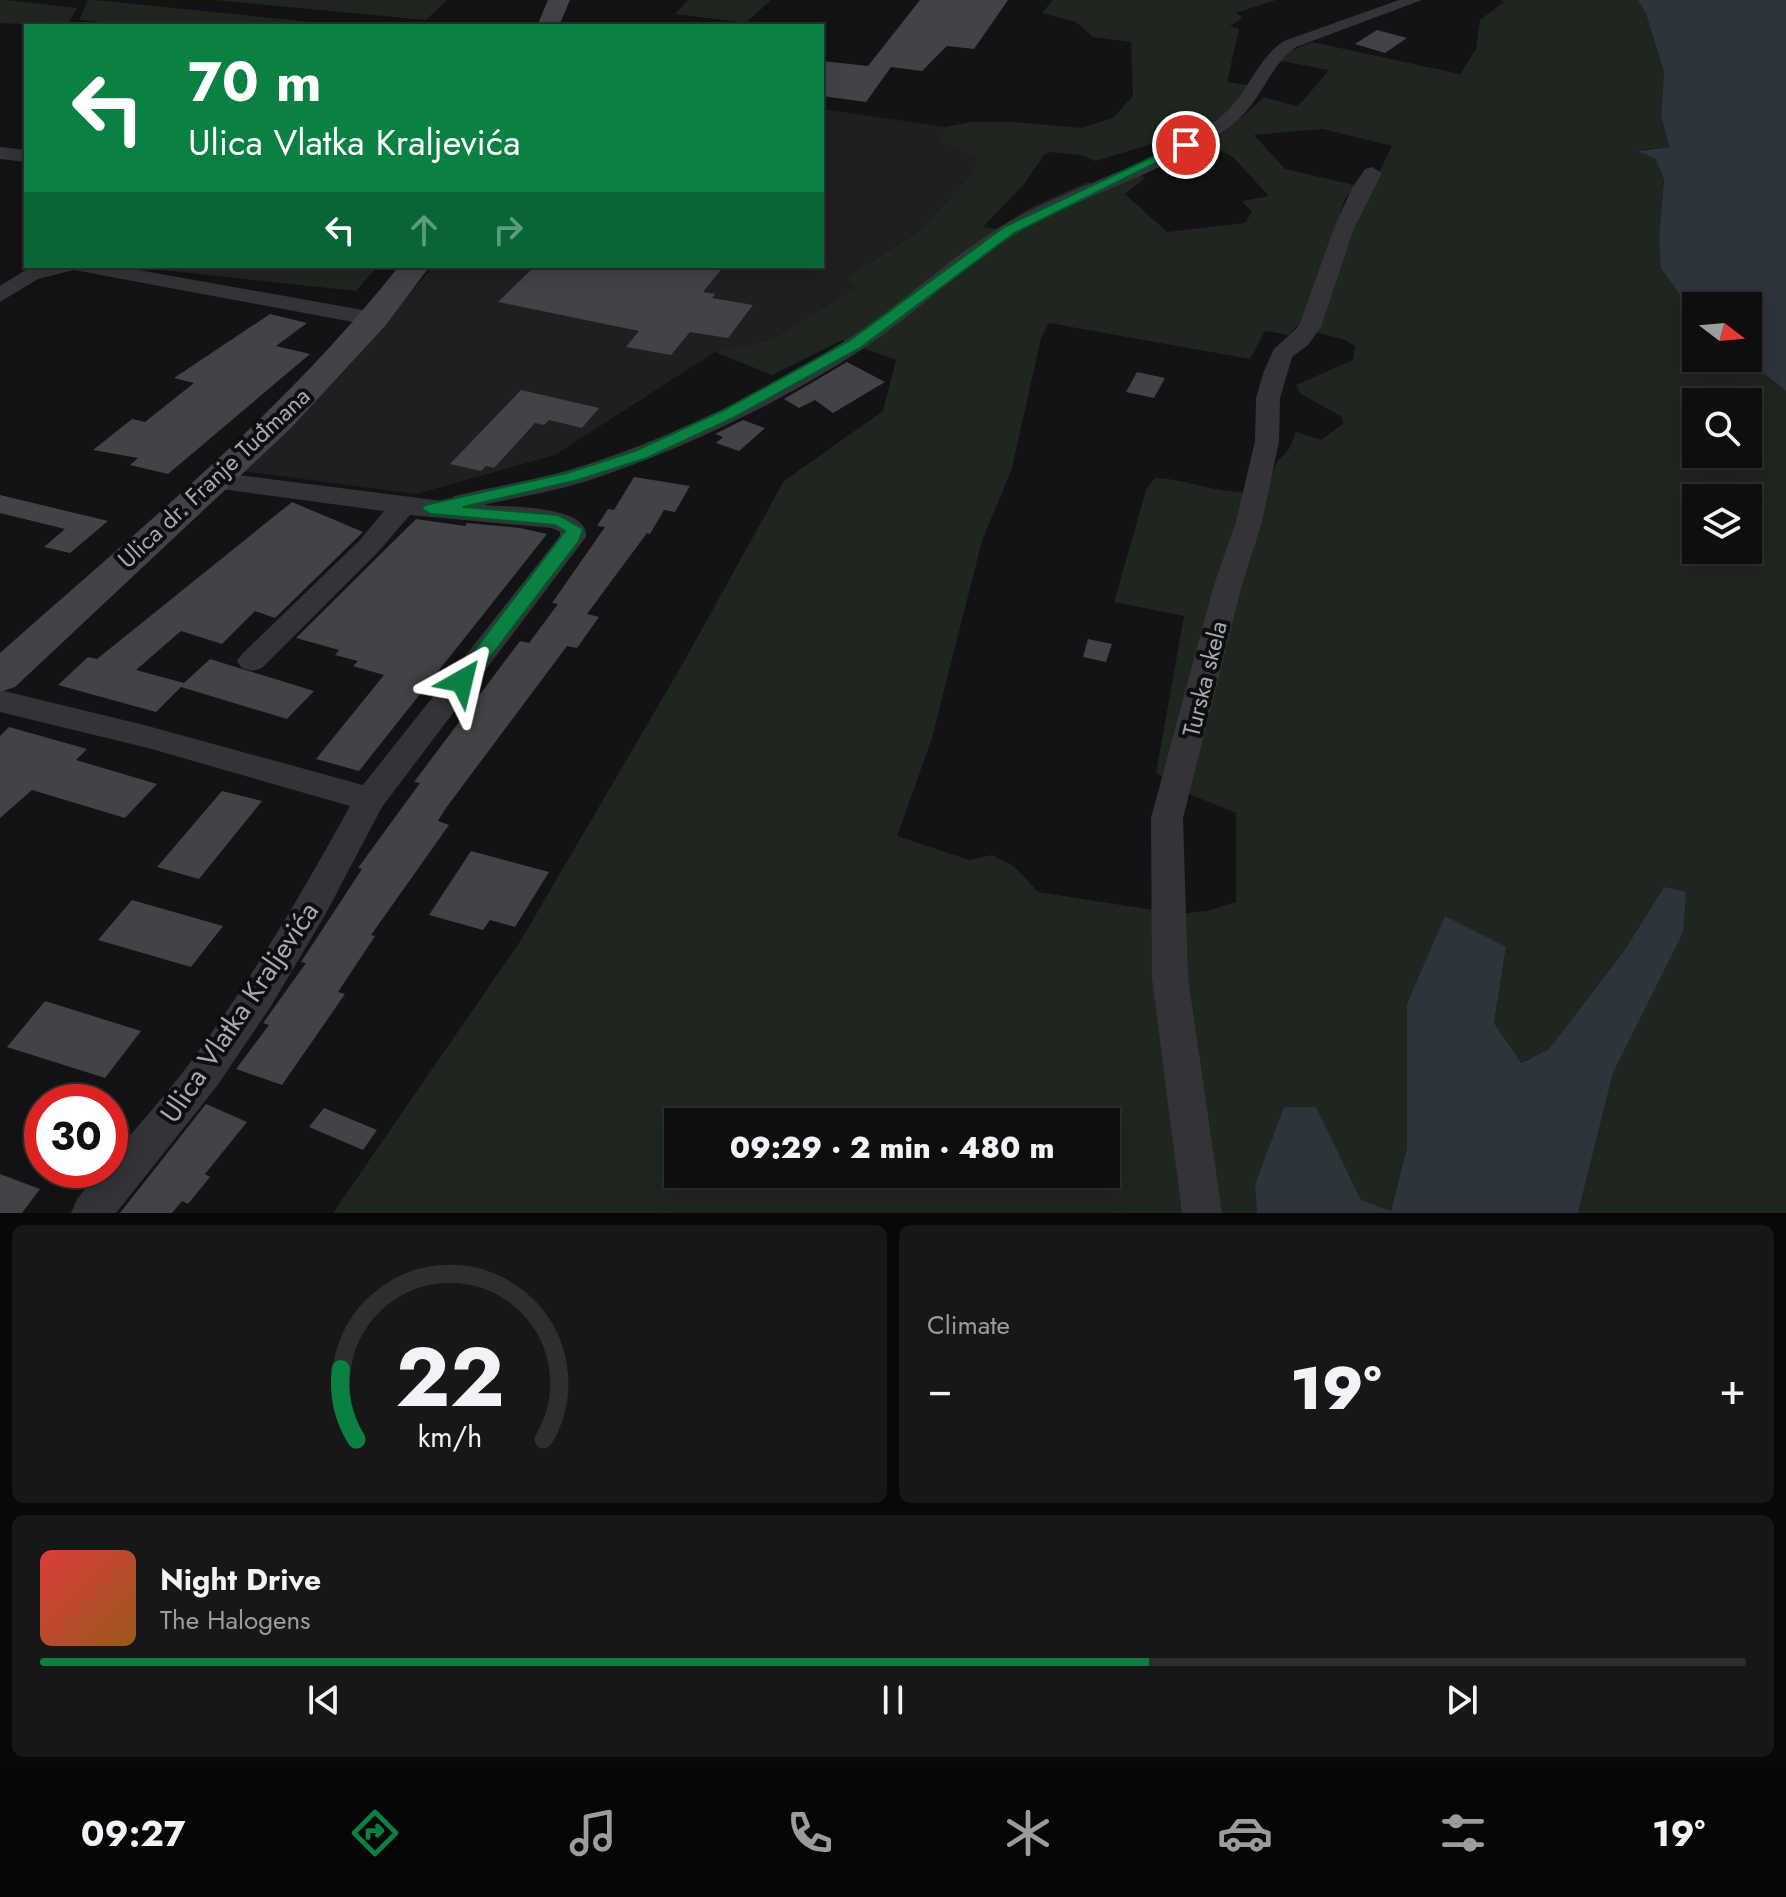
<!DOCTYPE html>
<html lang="en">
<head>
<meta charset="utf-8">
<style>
	body { margin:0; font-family:Jost,sans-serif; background:#171718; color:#f1f3f6; height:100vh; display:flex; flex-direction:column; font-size:30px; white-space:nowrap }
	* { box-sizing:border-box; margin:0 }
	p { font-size:26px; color:#9b9c9e }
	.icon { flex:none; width:44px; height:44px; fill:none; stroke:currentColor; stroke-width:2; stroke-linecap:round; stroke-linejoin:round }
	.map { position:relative; height:1213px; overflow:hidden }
	.drawer { display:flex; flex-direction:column; gap:12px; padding:12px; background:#080808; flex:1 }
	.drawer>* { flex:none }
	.top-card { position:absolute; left:24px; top:24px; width:800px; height:244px; border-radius:0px; box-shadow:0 4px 20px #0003,0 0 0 2px #2e2e2f; background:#0b8043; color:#fff; overflow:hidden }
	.needle { width:52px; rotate:106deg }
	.buttons { position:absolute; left:1682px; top:292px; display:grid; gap:16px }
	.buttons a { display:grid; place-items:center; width:80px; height:80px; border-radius:0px; background:#0e0e0f; box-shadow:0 4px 20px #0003,0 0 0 2px #2e2e2f; font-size:40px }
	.speed { position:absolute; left:24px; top:1084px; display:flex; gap:16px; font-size:40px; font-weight:700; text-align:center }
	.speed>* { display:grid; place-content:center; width:104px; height:104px; border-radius:50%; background:#0e0e0f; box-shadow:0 4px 20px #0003,0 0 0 2px #2e2e2f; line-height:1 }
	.speed .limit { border:12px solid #d22; background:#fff; color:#111 }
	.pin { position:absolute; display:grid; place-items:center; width:68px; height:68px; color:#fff; margin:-34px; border:4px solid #fff; border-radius:50%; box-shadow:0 2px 8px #0007 }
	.me { position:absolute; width:88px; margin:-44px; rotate:37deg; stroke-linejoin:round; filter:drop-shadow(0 0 6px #0008) }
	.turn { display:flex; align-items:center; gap:28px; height:168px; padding:0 32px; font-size:36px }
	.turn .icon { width:104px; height:104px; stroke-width:2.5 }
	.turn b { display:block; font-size:56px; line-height:68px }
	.lanes { display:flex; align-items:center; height:76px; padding:0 32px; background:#0003; justify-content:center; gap:40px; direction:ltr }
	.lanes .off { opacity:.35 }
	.big { font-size:60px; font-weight:800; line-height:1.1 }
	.drawer .widget { flex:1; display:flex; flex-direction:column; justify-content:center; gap:12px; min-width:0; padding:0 28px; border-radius:12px; background:#171718 }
	.drawer .dial { align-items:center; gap:0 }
	.dial svg { height:208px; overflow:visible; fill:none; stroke:#2e2e2f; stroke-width:7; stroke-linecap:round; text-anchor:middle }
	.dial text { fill:#f1f3f6; stroke:none }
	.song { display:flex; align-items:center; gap:24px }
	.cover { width:96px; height:96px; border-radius:12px; background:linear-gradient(135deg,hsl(0 70% 55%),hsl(30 70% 35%)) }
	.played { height:8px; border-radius:4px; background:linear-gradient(90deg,#0b8043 65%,#2e2e2f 65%) }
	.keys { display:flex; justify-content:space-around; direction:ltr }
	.heat { display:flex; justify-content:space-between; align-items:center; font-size:44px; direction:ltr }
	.drawer .tiles { flex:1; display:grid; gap:12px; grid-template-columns:1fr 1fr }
	.widget:last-child { grid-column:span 2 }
	.trip { position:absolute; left:664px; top:1108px; width:456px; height:80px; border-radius:0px; background:#0e0e0f; box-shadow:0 4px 20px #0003,0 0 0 2px #2e2e2f; font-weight:800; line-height:80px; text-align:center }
	.menu { display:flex; height:128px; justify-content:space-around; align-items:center; background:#060606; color:#9b9c9e }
	.menu .icon { width:56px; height:56px }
	.menu .active { color:#0b8043 }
	.menu b { font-size:36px; color:#f1f3f6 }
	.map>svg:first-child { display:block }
</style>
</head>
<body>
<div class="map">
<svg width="1786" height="1213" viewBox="0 0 1786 1213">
	<rect width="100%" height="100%" fill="#131214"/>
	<polygon fill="#1f1f21" points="822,109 946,127 939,140 980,157 971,175 919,231 846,278 856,288 770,340 715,352 555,455 416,494 242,471 349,365 433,266 822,266"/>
	<g fill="#1f2620" fill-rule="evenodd">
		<polygon points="0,0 6,0 77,8 67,26 0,23"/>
		<polygon points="88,0 95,0 351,26 139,26 79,20"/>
		<polygon points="214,0 447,0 426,20"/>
		<polygon points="688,0 771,0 746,23 675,14"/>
		<path d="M1053,0H1276L1236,13L1243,18L1230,26L1239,29L1227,82L1247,85L1248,88L1239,105L1193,135L1185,134L1095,161L1081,155L1051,152L1044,155L1024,184L983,227L996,229L1032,207L1088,182L1103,188L1141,175L1145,178L1125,194L1167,232L1245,223L1252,212L1242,201L1269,196L1233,157L1204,142L1242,117L1264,97L1296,106L1302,102L1329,70L1281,61L1290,51L1312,42L1460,74L1476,49L1480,20L1504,2L1501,0H1638L1646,14L1664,72L1661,116L1669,147L1640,150L1657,159L1664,180L1659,236L1690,312L1696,317V358H1745L1786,391V1213H1578L1613,1073L1683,933L1664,887L1624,951L1549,1049L1520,1063L1494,1023L1506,947L1407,1004V1147L1391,1211L1361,1200L1316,1108L1284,1107L1255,1184L1257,1213H333L521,940L682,665L784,481L883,411L896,360L842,340L772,375L715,352L770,340L856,288L846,278L919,231L971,175L979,158L939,140L946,127L970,122H1014L1081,128L1113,118L1133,96L1131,42L1093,37L1076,22L1042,13ZM1323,129L1392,146L1309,315L1344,201L1354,185L1285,169L1254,135ZM1049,323L1250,359L1265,331L1288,335L1296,327L1345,340L1355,346L1353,360L1296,385L1301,394L1342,417L1343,424L1321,440L1296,432L1289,449L1277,462L1266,489C1231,500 1191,479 1155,478L1146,490L1114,602L1184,616L1156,773L1194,796L1236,813V902L1207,911L1179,914L1038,892L1015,867L992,855L969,860L897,836L932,738L982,541L1012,468L1041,338ZM1696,402H1748V454H1696ZM1696,498H1748V550H1696ZM678,1122H1106V1174H678Z"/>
		<polygon points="125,266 378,266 356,291"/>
	</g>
	<g fill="#2d343b">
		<polygon points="1638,0 1786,0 1786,391 1745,358 1748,358 1748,306 1696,306 1696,317 1661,268 1659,236 1664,180 1656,159 1638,151 1669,147 1661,116 1664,72 1646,14"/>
		<polygon points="1664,887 1686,892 1683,933 1613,1073 1578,1213 1257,1213 1255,1184 1284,1107 1316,1107 1361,1200 1391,1211 1407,1147 1407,1004 1445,916 1506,947 1494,1023 1521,1063 1549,1049 1624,951"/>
	</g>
	<g fill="#424347">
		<polygon points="920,0 1008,0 974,49 947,46 922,71 891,67 866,102 822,96 822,61 868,66"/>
		<polygon points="1377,30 1407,38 1385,53 1355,44"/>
		<polygon points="535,266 724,266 703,292 715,294 712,298 753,305 728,338 690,332 671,355 626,347 639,331 498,302"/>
		<polygon points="270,314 307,323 276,346 310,354 168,474 130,465 138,458 93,450 132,419 145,422 194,383 174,378"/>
		<polygon points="847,362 885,382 833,413 815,400 799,408 784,399"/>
		<polygon points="1137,372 1165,378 1154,398 1126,392"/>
		<polygon points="521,390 599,408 582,428 549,420 544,425 535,423 494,468 486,466 481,471 450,464"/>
		<polygon points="743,420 765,428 739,451 716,443 723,437 715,434"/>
		<polygon points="634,477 690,486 675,512 664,510 650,534 647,533 587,614 599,617 577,648 567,646 446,808 438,821 449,825 371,935 375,936 338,992 345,994 282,1085 236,1069 269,1025 263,1023 306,963 301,962 362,869 358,868 420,783 414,782 520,641 529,643 558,604 552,603 605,527 597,526 608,509 614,510"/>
		<polygon points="0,495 108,521 70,553 44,547 65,529 0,513"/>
		<polygon points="292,502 363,532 275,618 255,611 222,644 181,631 136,670 184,683 210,659 314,691 287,719 181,687 156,712 58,685 88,657 97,659"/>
		<polygon points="416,519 465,526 467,523 520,528 547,534 359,771 316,759 384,675 353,666 358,661 335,655 339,650 296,638"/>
		<polygon points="1088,639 1112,644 1106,662 1083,657"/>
		<polygon points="9,727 87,749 76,760 157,784 125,818 32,790 0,818 0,736"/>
		<polygon points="222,791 262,801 199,879 157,867"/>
		<polygon points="471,851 549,872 515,927 490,920 483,930 429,915"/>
		<polygon points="132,900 223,926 191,967 98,940"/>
		<polygon points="45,1001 141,1031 105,1078 7,1047"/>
		<polygon points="206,1104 247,1122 205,1174 210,1177 188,1204 182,1201 172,1213 120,1213"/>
		<polygon points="324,1108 377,1130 363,1150 309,1127"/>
		<polygon points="0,1174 40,1189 22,1213 0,1213"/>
	</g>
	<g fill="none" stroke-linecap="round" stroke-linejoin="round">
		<g fill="#343438" fill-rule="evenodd">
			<path d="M1399,0H1422L1296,47C1267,68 1263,101 1232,125C1171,172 1082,194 1016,234C961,267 915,315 861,350C776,405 680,451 584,482C551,492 517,497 484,505C506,507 590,505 586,537L382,807L325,915L271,1006L217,1086L116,1213H71L77,1199L101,1170H110V1159C137,1126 167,1094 192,1060C252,979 302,893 350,806L148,748L0,712V690L148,726L363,785L560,536V532L552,528L410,515L378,552L262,668L252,671L242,668L237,661L242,654L360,540L384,511L214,488L205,485L201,480L205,475L214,472L450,502L454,496C491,487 529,481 566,471C661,443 762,394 846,340C900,306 947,259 1002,226C1070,185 1156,165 1219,118C1248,96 1255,60 1284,41Z"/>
			<polygon points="0,147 26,150 26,162 0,159"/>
			<polygon points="1372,167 1382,173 1354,228 1321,327 1308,345 1292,357 1288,371 1280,398 1279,441 1262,522 1242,585 1183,818 1188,978 1222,1213 1182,1213 1152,978 1151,818 1214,585 1236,522 1255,441 1256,398 1264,371 1274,349 1299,326 1334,228 1352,188 1365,169"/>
			<polygon points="41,266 116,266 374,312 385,319 374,326 74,270 38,279 0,302 0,286 24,271"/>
		</g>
		<g fill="#424348" fill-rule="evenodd">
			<polygon points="548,0 570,0 559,26 537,26"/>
			<path d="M399,266H430L385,326L290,429L15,687L0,692V653C138,530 284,412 399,266Z"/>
		</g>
	</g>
	<polygon fill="#0b8043" stroke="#07532c" stroke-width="2" points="1182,143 1192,145 1014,233 860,348 735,417 647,458 578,480 463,507 558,515 583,529 579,541 468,686 455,686 452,681 455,676 565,531 555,525 431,514 422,509 425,505 567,473 635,451 724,410 849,341 1004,227"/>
	<g text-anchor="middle" stroke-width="8" stroke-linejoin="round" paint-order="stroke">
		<g font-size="24" fill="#a5a9b3" stroke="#0e0e0f">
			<text transform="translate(214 478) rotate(-43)" y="8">Ulica dr. Franje Tuđmana</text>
			<text transform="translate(1205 679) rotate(-76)" y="8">Turska skela</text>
		</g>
		<g font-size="28" fill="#a5a9b3" stroke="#0e0e0f">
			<text transform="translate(239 1012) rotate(-56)" y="10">Ulica Vlatka Kraljevića</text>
		</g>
	</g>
</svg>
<div class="buttons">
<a><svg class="needle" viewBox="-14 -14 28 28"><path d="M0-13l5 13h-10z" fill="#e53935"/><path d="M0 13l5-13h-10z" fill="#9b9c9e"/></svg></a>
<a><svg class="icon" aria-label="search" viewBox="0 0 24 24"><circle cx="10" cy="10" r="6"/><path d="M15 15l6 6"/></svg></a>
<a><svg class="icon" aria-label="layers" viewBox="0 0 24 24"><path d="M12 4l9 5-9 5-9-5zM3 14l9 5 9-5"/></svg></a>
</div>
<div class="speed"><div class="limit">30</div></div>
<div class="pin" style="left:1186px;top:145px;background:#d93025"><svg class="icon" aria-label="arrive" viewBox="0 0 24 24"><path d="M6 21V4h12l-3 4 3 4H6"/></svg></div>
<svg class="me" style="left:462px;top:681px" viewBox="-20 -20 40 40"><path d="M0-17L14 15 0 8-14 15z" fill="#0b8043" stroke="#fff" stroke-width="4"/></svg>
<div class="trip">09:29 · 2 min · 480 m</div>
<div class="top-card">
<div class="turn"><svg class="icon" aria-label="left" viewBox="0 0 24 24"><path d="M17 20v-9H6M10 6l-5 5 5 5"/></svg><div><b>70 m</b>Ulica Vlatka Kraljevića</div></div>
<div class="lanes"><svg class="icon" aria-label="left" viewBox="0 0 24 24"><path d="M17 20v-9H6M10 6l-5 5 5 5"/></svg><svg class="icon off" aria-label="ahead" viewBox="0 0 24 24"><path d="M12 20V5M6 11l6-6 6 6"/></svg><svg class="icon off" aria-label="right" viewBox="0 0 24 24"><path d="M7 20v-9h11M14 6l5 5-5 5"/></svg></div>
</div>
</div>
<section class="drawer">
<div class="tiles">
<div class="widget dial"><svg viewBox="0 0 100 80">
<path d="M14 69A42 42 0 1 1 86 69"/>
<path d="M14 69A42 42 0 0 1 8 42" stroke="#0b8043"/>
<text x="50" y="56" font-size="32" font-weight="700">22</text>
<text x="50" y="72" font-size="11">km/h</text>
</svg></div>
<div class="widget"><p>Climate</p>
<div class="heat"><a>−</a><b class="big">19°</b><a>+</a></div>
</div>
<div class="widget">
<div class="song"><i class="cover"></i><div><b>Night Drive</b><p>The Halogens</p></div></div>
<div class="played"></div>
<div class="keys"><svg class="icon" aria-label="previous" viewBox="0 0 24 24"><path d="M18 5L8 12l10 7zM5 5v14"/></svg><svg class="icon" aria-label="pause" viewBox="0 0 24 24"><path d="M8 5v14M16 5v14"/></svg><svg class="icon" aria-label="next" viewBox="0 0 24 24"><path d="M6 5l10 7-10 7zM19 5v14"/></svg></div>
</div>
</div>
</section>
<nav class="menu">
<b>09:27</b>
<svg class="icon active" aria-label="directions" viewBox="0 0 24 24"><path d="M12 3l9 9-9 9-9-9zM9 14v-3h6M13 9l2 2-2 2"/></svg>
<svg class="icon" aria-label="music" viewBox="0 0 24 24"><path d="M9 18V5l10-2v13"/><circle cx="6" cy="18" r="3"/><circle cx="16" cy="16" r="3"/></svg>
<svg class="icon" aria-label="phone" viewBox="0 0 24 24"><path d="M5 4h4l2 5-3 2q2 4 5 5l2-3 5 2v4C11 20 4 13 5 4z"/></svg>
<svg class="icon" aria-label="climate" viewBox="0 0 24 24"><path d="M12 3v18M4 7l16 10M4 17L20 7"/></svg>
<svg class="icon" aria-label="car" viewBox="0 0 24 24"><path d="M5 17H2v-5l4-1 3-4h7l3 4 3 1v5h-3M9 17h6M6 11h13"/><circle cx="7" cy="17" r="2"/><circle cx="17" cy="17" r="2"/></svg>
<svg class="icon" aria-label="filters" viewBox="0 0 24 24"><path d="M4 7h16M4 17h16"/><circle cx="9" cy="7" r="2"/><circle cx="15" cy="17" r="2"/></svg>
<b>19°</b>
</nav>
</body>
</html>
